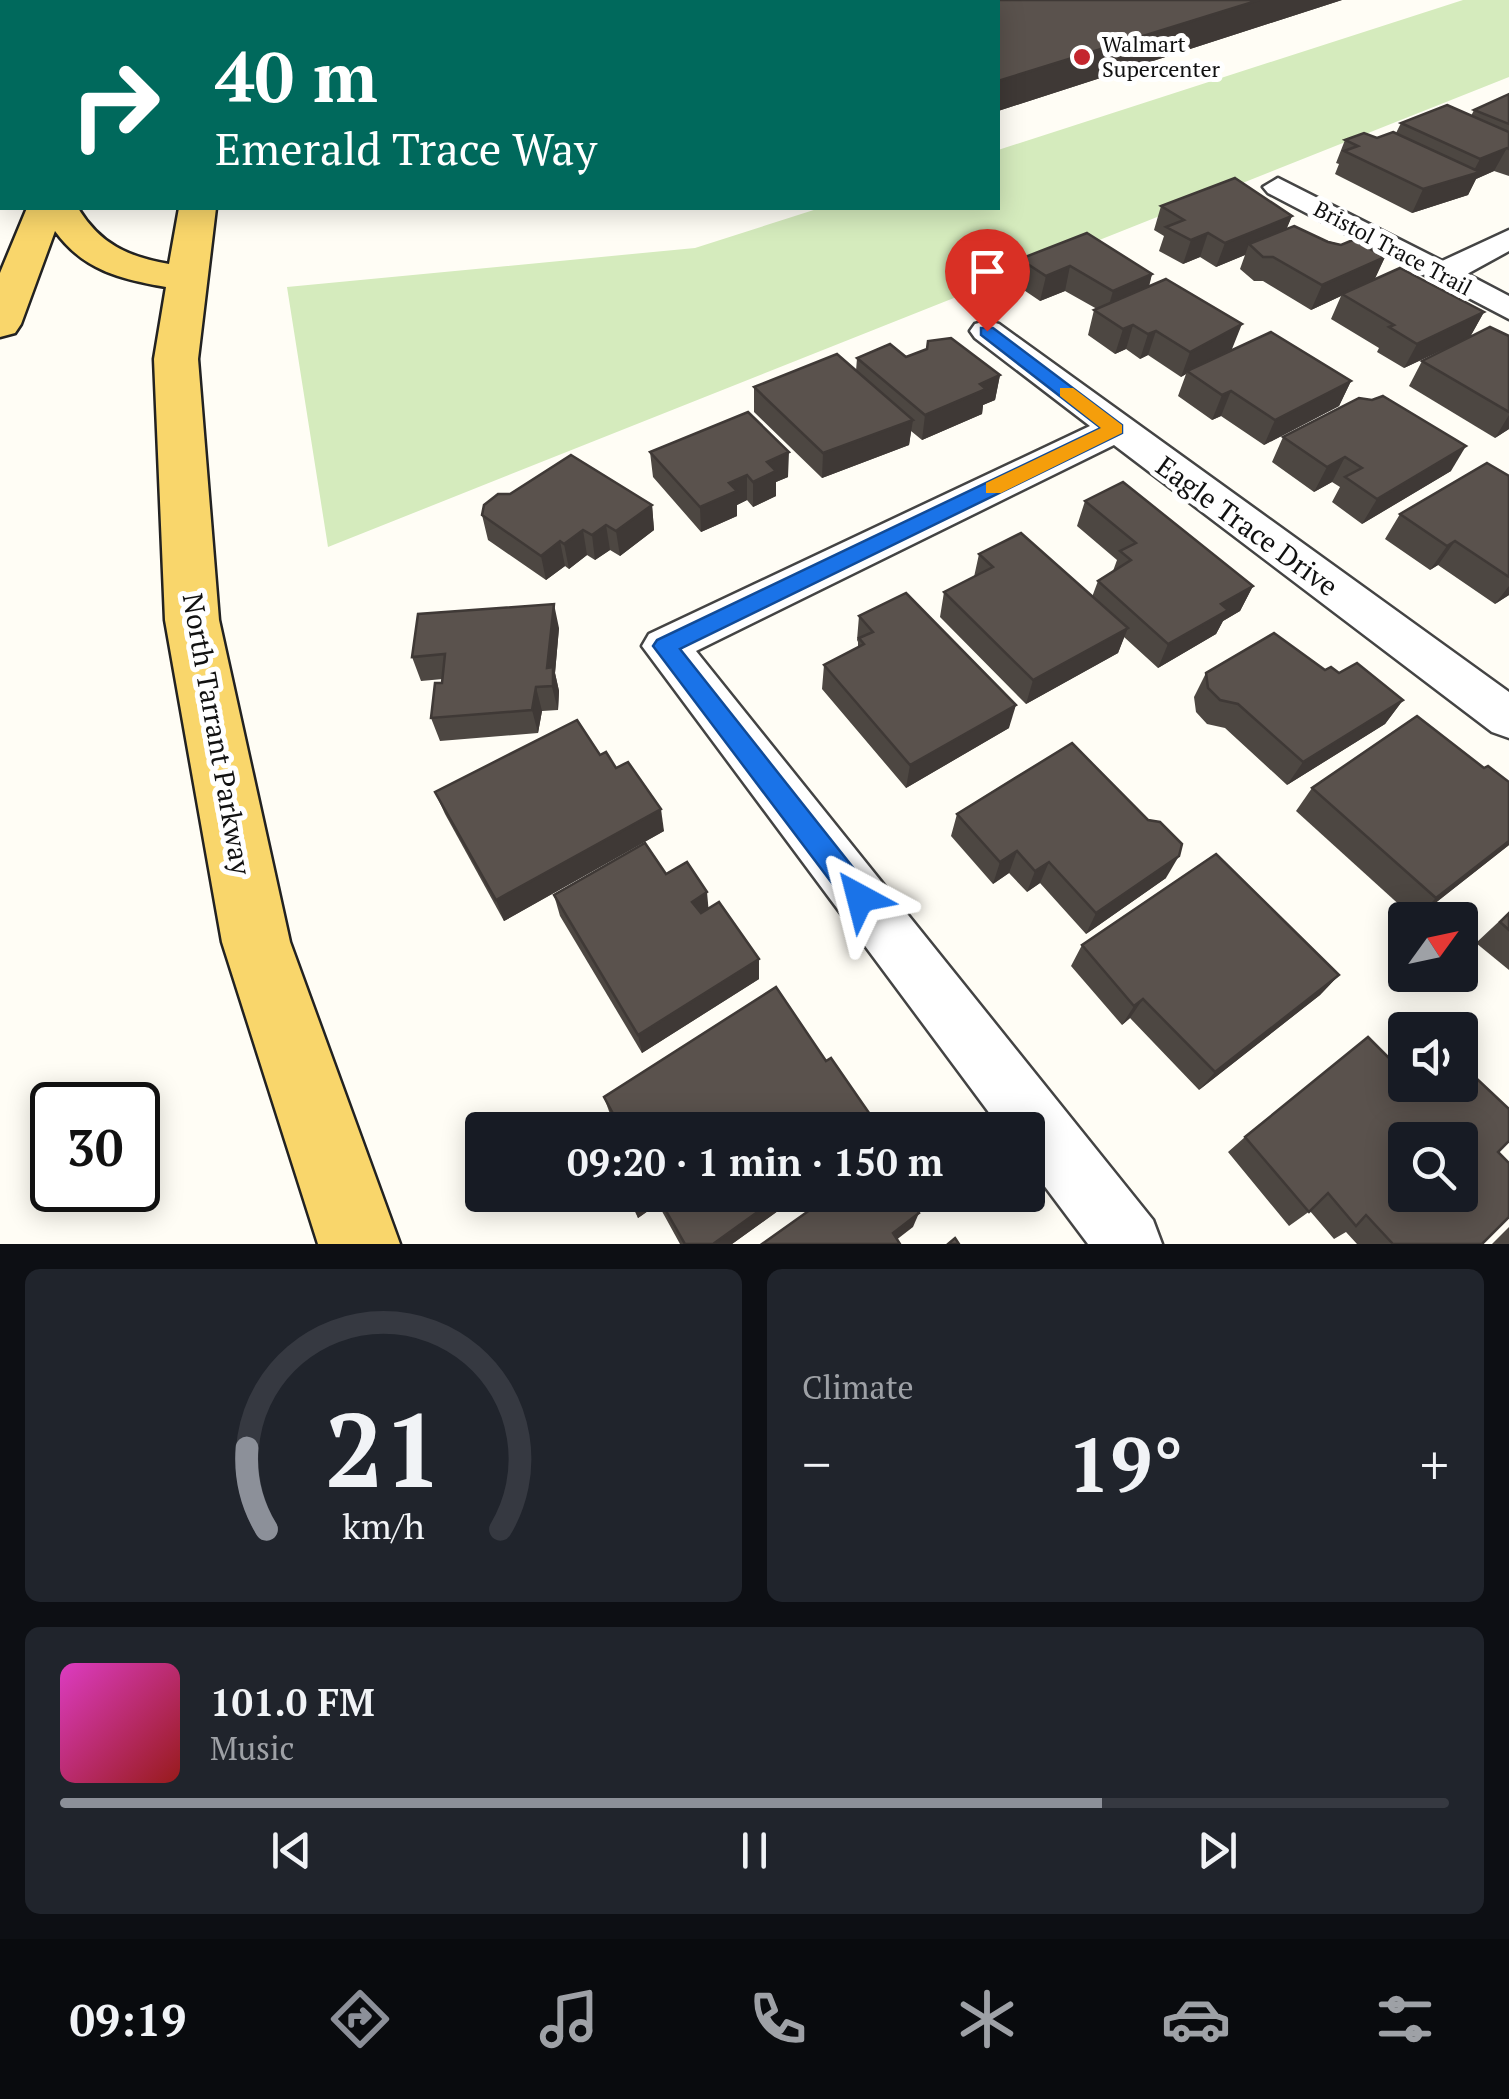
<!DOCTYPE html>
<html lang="en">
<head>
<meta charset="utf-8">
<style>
	body { margin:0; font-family:"PT Serif",serif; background:#20242c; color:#f1f3f6; height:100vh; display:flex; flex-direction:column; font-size:38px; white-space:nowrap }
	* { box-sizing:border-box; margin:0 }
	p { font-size:32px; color:#9ea1a6 }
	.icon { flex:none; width:55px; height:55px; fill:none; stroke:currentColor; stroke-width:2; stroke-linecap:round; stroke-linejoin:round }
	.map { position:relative; height:1244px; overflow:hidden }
	.details { display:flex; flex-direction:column; gap:25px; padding:25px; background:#0d0f14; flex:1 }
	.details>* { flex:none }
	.guide { position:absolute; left:0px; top:0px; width:1000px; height:210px; box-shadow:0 5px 25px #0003; background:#00695c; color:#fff; overflow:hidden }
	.needle { width:65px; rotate:57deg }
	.fabs { position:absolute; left:1388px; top:902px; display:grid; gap:20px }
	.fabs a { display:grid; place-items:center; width:90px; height:90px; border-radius:10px; background:#171b24; box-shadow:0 5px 25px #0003; font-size:50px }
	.speed { position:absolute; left:30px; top:1082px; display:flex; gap:20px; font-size:50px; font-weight:700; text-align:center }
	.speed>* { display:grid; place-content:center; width:130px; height:130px; border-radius:50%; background:#171b24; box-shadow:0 5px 25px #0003; line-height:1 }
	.speed .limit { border:5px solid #111; border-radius:15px; background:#fff; color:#111 }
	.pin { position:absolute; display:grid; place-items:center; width:85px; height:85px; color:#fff; margin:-102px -42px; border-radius:50% 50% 50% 0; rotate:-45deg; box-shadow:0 0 10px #0007 }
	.pin .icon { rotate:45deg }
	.me { position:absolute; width:110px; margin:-55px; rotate:322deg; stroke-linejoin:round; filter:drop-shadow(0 0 8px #0008) }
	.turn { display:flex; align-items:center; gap:35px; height:210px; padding:0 50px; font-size:45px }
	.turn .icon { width:130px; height:130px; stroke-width:2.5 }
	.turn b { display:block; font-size:70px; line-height:85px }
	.big { font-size:75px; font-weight:800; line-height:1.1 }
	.details .tile { flex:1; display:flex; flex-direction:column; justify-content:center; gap:15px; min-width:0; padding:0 35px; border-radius:15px; background:#20242c }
	.details .dial { align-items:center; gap:0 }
	.dial svg { height:260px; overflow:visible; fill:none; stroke:#363941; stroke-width:7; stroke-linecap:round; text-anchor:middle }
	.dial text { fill:#f1f3f6; stroke:none }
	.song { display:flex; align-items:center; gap:30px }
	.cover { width:120px; height:120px; border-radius:15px; background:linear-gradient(135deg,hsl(310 70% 55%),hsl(0 70% 35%)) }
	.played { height:10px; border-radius:5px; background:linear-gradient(90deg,#8c9099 75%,#363941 75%) }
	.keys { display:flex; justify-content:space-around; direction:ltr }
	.heat { display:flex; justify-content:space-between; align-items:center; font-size:55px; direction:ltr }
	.details .tiles { flex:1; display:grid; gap:25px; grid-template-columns:1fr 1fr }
	.tile:last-child { grid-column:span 2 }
	.trip { position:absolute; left:465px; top:1112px; width:580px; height:100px; border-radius:10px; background:#171b24; box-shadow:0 5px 25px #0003; font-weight:800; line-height:100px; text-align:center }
	.tabs { display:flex; height:160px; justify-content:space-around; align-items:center; background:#090b0e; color:#9ea1a6 }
	.tabs .icon { width:70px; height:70px }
	.tabs .active { color:#8c9099 }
	.tabs b { font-size:45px; color:#f1f3f6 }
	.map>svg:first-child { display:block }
</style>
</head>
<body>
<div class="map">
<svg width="1509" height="1244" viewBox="0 0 1509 1244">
	<rect width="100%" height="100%" fill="#fffdf5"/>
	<polygon fill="#d5ebbd" points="1463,0 1509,0 1509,77 328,547 287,287 695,248 820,208 998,208 998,150"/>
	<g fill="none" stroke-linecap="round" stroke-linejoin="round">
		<g stroke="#444" stroke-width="5">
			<g id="minor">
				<polygon points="1278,178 1442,261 1509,230 1509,251 1467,274 1509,296 1509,319 1268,193 1263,187"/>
				<polygon points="987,321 999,324 1509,692 1509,738 1492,732 1114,445 696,651 1153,1220 1162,1244 1088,1244 1028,1164 1028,1130 1002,1130 642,646 649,634 1090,426 975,338 970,331 975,324"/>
			</g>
		</g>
		<g stroke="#222" stroke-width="5">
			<g id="primary">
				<polygon points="171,0 234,0 170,2"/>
				<path d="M27,208H78C100,244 128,257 169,264L179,208H216L198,359L219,620L290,942L400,1244H318L222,942L165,620L154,359L166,287C120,279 83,270 55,231L21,324L15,333L0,337V273Z"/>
			</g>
		</g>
		<polyline stroke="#333" stroke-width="4" stroke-dasharray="6 2.5" stroke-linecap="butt" points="0,159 2,154"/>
		<use href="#minor" fill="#fff" fill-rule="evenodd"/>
		<use href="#primary" fill="#f9d66b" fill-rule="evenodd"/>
	</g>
	<g fill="#4d4742">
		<polygon points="511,0 1342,0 998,111 998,2 514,2"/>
		<polygon points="1509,94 1509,176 1494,171 1476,179 1468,195 1412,213 1335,174 1339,164 1336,163 1345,140 1377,138 1396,133 1401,123 1471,116 1474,110"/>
		<polygon points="1161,206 1292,216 1286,229 1385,257 1374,279 1484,312 1470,337 1404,368 1377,352 1379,348 1331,319 1341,296 1311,310 1263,281 1254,281 1240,269 1245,255 1216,267 1200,257 1183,264 1159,251 1164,236 1154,230"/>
		<polygon points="1020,259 1152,274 1149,287 1232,349 1219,356 1351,381 1339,406 1264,445 1221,416 1212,420 1178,396 1186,374 1181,377 1148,355 1140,359 1126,349 1115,354 1088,335 1094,310 1097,309 1065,291 1040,301 1015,284"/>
		<polygon points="1509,336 1509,429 1495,438 1409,386 1422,361"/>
		<polygon points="906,357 1000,375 995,400 983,405 982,414 922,440 911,431 909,445 822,478 754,412 754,387 856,371 857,358"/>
		<polygon points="1283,437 1451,471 1362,524 1332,502 1340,487 1332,482 1314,492 1272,462"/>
		<polygon points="650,452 788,477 776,482 776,496 753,507 747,500 737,505 737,516 701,532 653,477"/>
		<polygon points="1509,476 1509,595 1495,604 1438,565 1430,570 1385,539 1400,514"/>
		<polygon points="1085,501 1253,586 1240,611 1223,621 1216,634 1158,668 1124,637 1118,653 1026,704 940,617 944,592 974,577 979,554 1092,597 1098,581 1113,571 1117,560 1077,526"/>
		<polygon points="652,505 654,530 620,556 610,550 595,560 587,555 569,569 565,566 546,580 488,540 482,515"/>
		<polygon points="859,616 1009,728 906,788 822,689 824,665 858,648 858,642 857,640"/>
		<polygon points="559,628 555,673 559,691 558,710 542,711 538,733 440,741 431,718 443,679 421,681 412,657"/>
		<polygon points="1325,670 1339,673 1403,700 1385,724 1287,785 1225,728 1207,724 1196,712 1194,697 1206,673"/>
		<polygon points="600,755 664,831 504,921 445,814 435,792"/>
		<polygon points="1484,768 1509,782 1509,845 1415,919 1296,811 1312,788"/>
		<polygon points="957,814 1166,878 1086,934 1040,883 1027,892 1009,873 993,884 951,836"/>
		<polygon points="666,874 709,908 759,979 642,1053 560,916 554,895"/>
		<polygon points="1509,912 1509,970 1476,943"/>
		<polygon points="1082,945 1339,975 1320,995 1199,1090 1130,1018 1122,1025 1071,966"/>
		<polygon points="826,1061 876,1130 618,1130 610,1114 604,1097"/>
		<polygon points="1425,1085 1460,1085 1498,1152 1482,1244 1357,1244 1346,1232 1334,1239 1310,1211 1289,1226 1228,1152 1245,1137 1420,1089"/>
		<polygon points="627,1195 800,1195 732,1244 680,1244 658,1204 638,1218"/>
		<polygon points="1509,1227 1509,1244 1492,1244"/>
	</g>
	<g fill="#3f3936">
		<polygon points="1259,0 1342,0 998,111 998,81"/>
		<polygon points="1507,148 1494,171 1476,179 1468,195 1412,213 1423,189 1472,174 1480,159"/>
		<polygon points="1292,216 1282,240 1249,244 1245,255 1216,267 1225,243"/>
		<polygon points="1208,233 1200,257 1183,264 1191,240"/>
		<polygon points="1385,257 1374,281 1342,294 1341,296 1311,310 1322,285"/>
		<polygon points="1070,266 1065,291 1040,301 1046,276"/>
		<polygon points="1152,274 1145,298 1106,315 1113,291"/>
		<polygon points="1484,312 1470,337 1404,368 1417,344"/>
		<polygon points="1242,324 1232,349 1189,372 1187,371 1186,374 1181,377 1190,352"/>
		<polygon points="1133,325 1126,349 1115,354 1123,329"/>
		<polygon points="1156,331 1148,355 1140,359 1148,334"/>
		<polygon points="1000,375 995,400 983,405 982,414 922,440 925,415 980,384"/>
		<polygon points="1351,381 1339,406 1264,445 1275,420"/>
		<polygon points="1231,391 1221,416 1212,420 1222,395"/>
		<polygon points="1509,415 1509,429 1495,438"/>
		<polygon points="913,420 909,445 822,478 823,453"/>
		<polygon points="1466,446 1451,471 1362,524 1377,499"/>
		<polygon points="789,452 788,477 776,482 776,496 753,507 753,482 767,462"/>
		<polygon points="1345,457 1332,482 1314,492 1327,467"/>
		<polygon points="747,475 747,500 737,505 737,516 701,532 700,507 729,483"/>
		<polygon points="652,505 654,530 620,556 616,531"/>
		<polygon points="606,525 610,550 595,560 592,535"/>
		<polygon points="583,530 587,555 569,569 564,544"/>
		<polygon points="560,541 565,566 546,580 541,556"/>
		<polygon points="1455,541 1438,565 1430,570 1447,546"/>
		<polygon points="1253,586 1240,611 1223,621 1216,634 1158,668 1168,644 1221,604"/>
		<polygon points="1509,586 1509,595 1495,604"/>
		<polygon points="554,604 559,628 555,673 559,691 558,710 547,668"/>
		<polygon points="1128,628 1118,653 1026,704 1033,680"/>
		<polygon points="536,687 542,711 538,733 532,710"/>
		<polygon points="1403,700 1385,724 1287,785 1303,762"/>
		<polygon points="1016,705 1009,728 906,788 910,765"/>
		<polygon points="661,809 664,831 504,921 496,900"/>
		<polygon points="1509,841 1509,845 1415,919 1436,898"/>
		<polygon points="1017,851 1009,873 993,884 1000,862"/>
		<polygon points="1179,856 1166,878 1086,934 1096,913"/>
		<polygon points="1049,862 1040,883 1027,892 1035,871"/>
		<polygon points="707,892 709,914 694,923 692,902"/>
		<polygon points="759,959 759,979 642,1053 638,1035"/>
		<polygon points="1339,975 1320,995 1199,1090 1215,1072"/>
		<polygon points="1143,999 1130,1018 1122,1025 1134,1006"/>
		<polygon points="646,1195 656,1195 658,1204 638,1218 633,1204"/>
		<polygon points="781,1195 800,1195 732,1244 713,1244"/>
		<polygon points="919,1213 913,1227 891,1244 893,1233"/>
	</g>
	<g fill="#5a524d" stroke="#3f3936" stroke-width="2.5" fill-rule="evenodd">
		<polygon points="413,0 419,0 422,2 401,2"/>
		<polygon points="546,0 1259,0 998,81 998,2 550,2"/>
		<polygon points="1509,94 1509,124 1474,110"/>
		<polygon points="1447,105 1509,132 1509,149 1507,148 1480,159 1401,123"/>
		<polygon points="1393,132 1480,172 1423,189 1344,151 1358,146 1345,140 1364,133 1377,138"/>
		<polygon points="1235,178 1292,216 1225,243 1208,233 1191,240 1166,227 1184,220 1161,206"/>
		<polygon points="1294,226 1328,242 1341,245 1353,240 1385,257 1322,285 1273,257 1263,257 1249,244"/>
		<polygon points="1087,233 1152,274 1113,291 1070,266 1046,276 1020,259"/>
		<polygon points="1400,268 1484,312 1417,344 1389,327 1394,325 1342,294"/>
		<polygon points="1166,279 1242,324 1190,352 1156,331 1148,334 1133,325 1123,329 1094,310"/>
		<polygon points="1490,327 1509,336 1509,412 1422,361"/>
		<polygon points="1271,332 1351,381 1275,420 1231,391 1222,395 1187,371"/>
		<polygon points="951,338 1000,375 980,384 986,389 925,415 857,358 890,344 906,357 927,349 928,341"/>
		<polygon points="837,354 913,420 823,453 754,387"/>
		<polygon points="1383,396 1466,446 1377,499 1345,477 1362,468 1345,457 1327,467 1283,437 1359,398 1372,400"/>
		<polygon points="748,412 789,452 767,462 776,471 753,482 747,475 729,483 737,491 700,507 650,452"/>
		<polygon points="571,455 652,505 616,531 606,525 592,535 583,530 564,544 560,541 541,556 482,515 484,505 498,494 510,494"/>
		<polygon points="1487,463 1509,476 1509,577 1455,541 1447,546 1400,514"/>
		<polygon points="1123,482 1253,586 1221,604 1228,610 1168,644 1098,581 1131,560 1120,551 1136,543 1085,501"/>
		<polygon points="1021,533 1128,628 1033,680 944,592 993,567 979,554"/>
		<polygon points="906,593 1016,705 910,765 824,665 864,644 859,638 873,632 859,616"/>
		<polygon points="554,604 547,668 553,667 553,686 536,687 532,710 431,718 435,683 442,683 445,654 412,657 418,614"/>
		<polygon points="1274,633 1325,670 1331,667 1339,673 1357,663 1403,700 1303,762 1238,704 1220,700 1208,688 1206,673"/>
		<polygon points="1417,716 1484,768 1488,766 1509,782 1509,841 1436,898 1312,788"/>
		<polygon points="577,720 600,755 606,752 616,768 628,762 661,809 496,900 435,792"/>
		<polygon points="1072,743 1148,820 1160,822 1182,844 1179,856 1096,913 1049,862 1035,871 1017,851 1000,862 957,814"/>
		<polygon points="645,843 666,874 687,862 707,892 692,902 701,913 719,902 759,959 638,1035 554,895"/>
		<polygon points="1216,854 1339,975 1215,1072 1143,999 1134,1006 1082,945"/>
		<polygon points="1509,913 1509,930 1500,922"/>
		<polygon points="776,987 826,1061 831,1058 878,1126 872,1130 622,1130 604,1097"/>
		<path d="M1368,1037L1405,1074V1085H1416L1422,1091L1429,1085H1460V1063L1509,1109V1141L1498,1152L1509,1163V1217L1482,1244H1393L1366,1215L1356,1226L1328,1193L1309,1212L1245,1137ZM1405,1140H1460V1195H1405Z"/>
		<polygon points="629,1195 646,1195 633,1204"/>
		<polygon points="657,1195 781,1195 713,1244 685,1244"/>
		<polygon points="831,1195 907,1195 919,1213 893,1233 900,1244 762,1244"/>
		<polygon points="955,1238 959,1244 948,1244"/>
	</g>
	<polygon fill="#1a73e8" stroke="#114b97" stroke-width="2.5" points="981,328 993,328 1122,425 1122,433 680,649 870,889 874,898 870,907 860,911 850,907 653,646 657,640 1101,428 981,335"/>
	<polygon fill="#f59e0b" points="1060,388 1073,388 1122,425 1122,433 1001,493 986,493 986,483 1101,428 1060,396"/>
	<circle fill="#c4262e" stroke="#fff" stroke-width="4" cx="1082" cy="57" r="10"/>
	<g text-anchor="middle" stroke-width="10" stroke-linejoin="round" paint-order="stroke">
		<g font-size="22" fill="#111" stroke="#fff" text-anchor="start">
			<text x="1102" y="52">Walmart<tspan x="1102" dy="25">Supercenter</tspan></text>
		</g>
		<g font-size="22" fill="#111" stroke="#fff">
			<text transform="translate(1393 248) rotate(28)" y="8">Bristol Trace Trail</text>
		</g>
		<g font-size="28" fill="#111" stroke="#fff">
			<text transform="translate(1247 526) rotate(36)" y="10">Eagle Trace Drive</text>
			<text transform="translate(217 734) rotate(80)" y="10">North Tarrant Parkway</text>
		</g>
	</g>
</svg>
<div class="fabs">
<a><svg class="needle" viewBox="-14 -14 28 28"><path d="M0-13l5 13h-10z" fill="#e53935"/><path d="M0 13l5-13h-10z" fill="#9ea1a6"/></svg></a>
<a><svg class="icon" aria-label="sound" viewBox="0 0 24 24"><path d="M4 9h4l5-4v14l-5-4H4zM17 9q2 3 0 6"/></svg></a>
<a><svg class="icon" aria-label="search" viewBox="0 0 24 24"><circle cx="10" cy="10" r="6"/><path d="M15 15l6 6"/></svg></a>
</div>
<div class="speed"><div class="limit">30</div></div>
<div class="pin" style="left:987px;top:331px;background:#d93025"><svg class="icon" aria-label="arrive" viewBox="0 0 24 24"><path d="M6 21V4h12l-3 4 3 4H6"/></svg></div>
<svg class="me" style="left:860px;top:898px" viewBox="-20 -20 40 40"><path d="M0-17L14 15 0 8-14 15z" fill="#1a73e8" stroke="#fff" stroke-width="4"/></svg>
<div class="trip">09:20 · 1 min · 150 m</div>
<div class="guide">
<div class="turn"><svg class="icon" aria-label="right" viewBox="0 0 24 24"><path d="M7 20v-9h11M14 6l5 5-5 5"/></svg><div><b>40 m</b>Emerald Trace Way</div></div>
</div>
</div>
<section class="details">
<div class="tiles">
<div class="tile dial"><svg viewBox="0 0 100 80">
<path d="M14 69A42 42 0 1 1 86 69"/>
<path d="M14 69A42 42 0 0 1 8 44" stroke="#8c9099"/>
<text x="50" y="56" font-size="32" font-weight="700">21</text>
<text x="50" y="72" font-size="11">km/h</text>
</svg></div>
<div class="tile"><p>Climate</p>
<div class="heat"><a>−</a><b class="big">19°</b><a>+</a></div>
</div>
<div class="tile">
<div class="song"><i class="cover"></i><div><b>101.0 FM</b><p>Music</p></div></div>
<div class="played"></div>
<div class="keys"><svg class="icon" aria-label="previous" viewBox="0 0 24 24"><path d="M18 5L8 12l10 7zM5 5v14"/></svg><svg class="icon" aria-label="pause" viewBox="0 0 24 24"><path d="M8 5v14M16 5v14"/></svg><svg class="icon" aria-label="next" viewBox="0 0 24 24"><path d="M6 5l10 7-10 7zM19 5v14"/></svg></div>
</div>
</div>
</section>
<nav class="tabs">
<b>09:19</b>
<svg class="icon active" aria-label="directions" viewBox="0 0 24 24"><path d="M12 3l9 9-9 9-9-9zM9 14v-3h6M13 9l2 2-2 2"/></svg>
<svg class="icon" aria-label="music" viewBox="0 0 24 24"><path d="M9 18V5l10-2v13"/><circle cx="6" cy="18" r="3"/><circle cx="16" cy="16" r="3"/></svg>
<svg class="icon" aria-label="phone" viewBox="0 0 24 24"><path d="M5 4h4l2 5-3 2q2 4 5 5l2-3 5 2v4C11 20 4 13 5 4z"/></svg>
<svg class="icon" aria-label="climate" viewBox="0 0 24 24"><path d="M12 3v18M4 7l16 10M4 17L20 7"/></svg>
<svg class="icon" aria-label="car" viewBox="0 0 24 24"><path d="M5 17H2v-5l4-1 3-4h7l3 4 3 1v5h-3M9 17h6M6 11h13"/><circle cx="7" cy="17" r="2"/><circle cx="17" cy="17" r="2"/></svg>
<svg class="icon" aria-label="filters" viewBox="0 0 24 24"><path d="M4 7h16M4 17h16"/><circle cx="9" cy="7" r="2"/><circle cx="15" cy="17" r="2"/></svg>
</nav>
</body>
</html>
